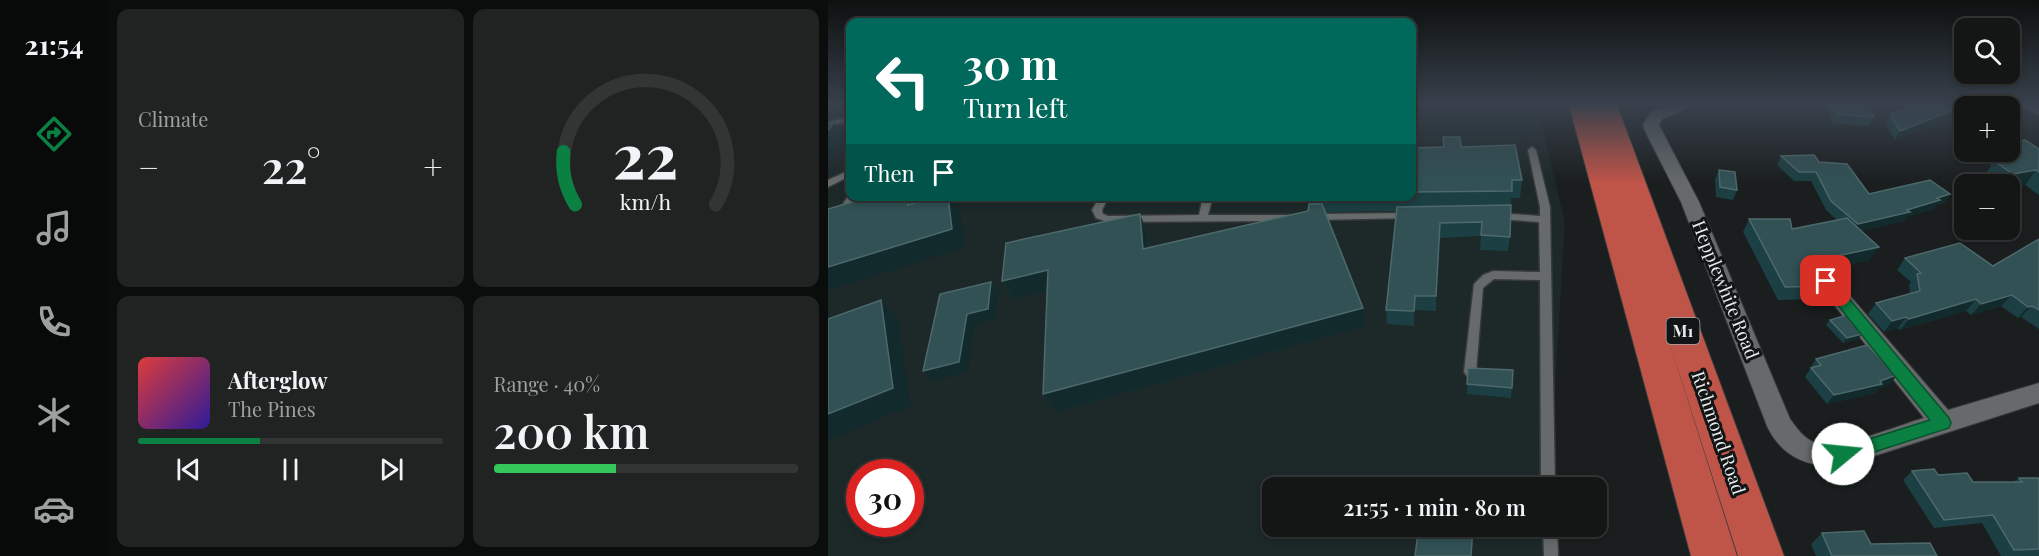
<!DOCTYPE html>
<html lang="en">
<head>
<meta charset="utf-8">
<style>
	body { margin:0; font-family:"Playfair Display",serif; background:#212323; color:#f1f3f6; height:100vh; display:flex; flex-direction:column; font-size:22px; white-space:nowrap }
	* { box-sizing:border-box; margin:0 }
	p { font-size:20px; color:#9d9fa1 }
	.icon { flex:none; width:33px; height:33px; fill:none; stroke:currentColor; stroke-width:2; stroke-linecap:round; stroke-linejoin:round }
	.map { position:relative; flex:1; overflow:hidden }
	.sheet { display:flex; flex-direction:column; gap:9px; padding:9px; background:#0b0c0c; width:720px }
	.sheet>* { flex:none }
	.top-card { position:absolute; left:18px; top:18px; width:570px; height:183px; border-radius:12px; box-shadow:0 3px 9px #0003,0 0 0 2px #333535; background:#00695c; color:#fff; overflow:hidden }
	.controls { position:absolute; left:1126px; top:18px; display:grid; gap:12px }
	.controls a { display:grid; place-items:center; width:66px; height:66px; border-radius:12px; background:#141616; box-shadow:0 3px 9px #0003,0 0 0 2px #333535; font-size:30px }
	.speed { position:absolute; left:18px; top:459px; display:flex; gap:12px; font-size:30px; font-weight:700; text-align:center }
	.speed>* { display:grid; place-content:center; width:78px; height:78px; border-radius:50%; background:#141616; box-shadow:0 3px 9px #0003,0 0 0 2px #333535; line-height:1 }
	.speed .limit { border:9px solid #d22; background:#fff; color:#111 }
	.pin { position:absolute; display:grid; place-items:center; width:51px; height:51px; color:#fff; margin:-26px; border-radius:12px; box-shadow:0 3px 9px #0006 }
	.me { position:absolute; width:66px; margin:-33px; rotate:73deg; stroke-linejoin:round; filter:drop-shadow(0 0 4px #0008) }
	.turn { display:flex; align-items:center; gap:21px; height:126px; padding:0 18px; font-size:27px }
	.turn .icon { width:78px; height:78px; stroke-width:2.5 }
	.turn b { display:block; font-size:42px; line-height:51px }
	.then { display:flex; align-items:center; height:57px; padding:0 18px; background:#0003; gap:12px; font-size:22px }
	.big { font-size:45px; font-weight:600; line-height:1.1 }
	.sheet .card { flex:1; display:flex; flex-direction:column; justify-content:center; gap:9px; min-width:0; padding:0 21px; border-radius:12px; background:#212323 }
	.sheet .dial { align-items:center; gap:0 }
	.dial svg { height:156px; overflow:visible; fill:none; stroke:#333535; stroke-width:7; stroke-linecap:round; text-anchor:middle }
	.dial text { fill:#f1f3f6; stroke:none }
	.song { display:flex; align-items:center; gap:18px }
	.cover { width:72px; height:72px; border-radius:9px; background:linear-gradient(135deg,hsl(0 70% 55%),hsl(250 70% 35%)) }
	.played { height:6px; border-radius:3px; background:linear-gradient(90deg,#0b8043 40%,#333535 40%) }
	.keys { display:flex; justify-content:space-around; direction:ltr }
	.heat { display:flex; justify-content:space-between; align-items:center; font-size:33px; direction:ltr }
	.charge { height:9px; border-radius:4px; background:linear-gradient(90deg,#34c759 40%,#333535 0) }
	.sheet .tiles { flex:1; display:grid; gap:9px; grid-template-columns:repeat(2,1fr) }
	.trip { position:absolute; left:434px; top:477px; width:345px; height:60px; border-radius:12px; background:#141616; box-shadow:0 3px 9px #0003,0 0 0 2px #333535; font-weight:600; line-height:60px; text-align:center }
	main { display:flex; flex:1; min-height:0 }
	.dock { display:flex; flex-direction:column; width:108px; justify-content:space-around; align-items:center; background:#080909; color:#9d9fa1 }
	.dock .icon { width:42px; height:42px }
	.dock .active { color:#0b8043 }
	.dock b { font-size:27px; color:#f1f3f6 }
	.map>svg:first-child { display:block }
</style>
</head>
<body>
<main>
<nav class="dock">
<b>21:54</b>
<svg class="icon active" aria-label="directions" viewBox="0 0 24 24"><path d="M12 3l9 9-9 9-9-9zM9 14v-3h6M13 9l2 2-2 2"/></svg>
<svg class="icon" aria-label="music" viewBox="0 0 24 24"><path d="M9 18V5l10-2v13"/><circle cx="6" cy="18" r="3"/><circle cx="16" cy="16" r="3"/></svg>
<svg class="icon" aria-label="phone" viewBox="0 0 24 24"><path d="M5 4h4l2 5-3 2q2 4 5 5l2-3 5 2v4C11 20 4 13 5 4z"/></svg>
<svg class="icon" aria-label="climate" viewBox="0 0 24 24"><path d="M12 3v18M4 7l16 10M4 17L20 7"/></svg>
<svg class="icon" aria-label="car" viewBox="0 0 24 24"><path d="M5 17H2v-5l4-1 3-4h7l3 4 3 1v5h-3M9 17h6M6 11h13"/><circle cx="7" cy="17" r="2"/><circle cx="17" cy="17" r="2"/></svg>
</nav>
<section class="sheet">
<div class="tiles">
<div class="card"><p>Climate</p>
<div class="heat"><a>−</a><b class="big">22°</b><a>+</a></div>
</div>
<div class="card dial"><svg viewBox="0 0 100 80">
<path d="M14 69A42 42 0 1 1 86 69"/>
<path d="M14 69A42 42 0 0 1 8 42" stroke="#0b8043"/>
<text x="50" y="56" font-size="32" font-weight="700">22</text>
<text x="50" y="72" font-size="11">km/h</text>
</svg></div>
<div class="card">
<div class="song"><i class="cover"></i><div><b>Afterglow</b><p>The Pines</p></div></div>
<div class="played"></div>
<div class="keys"><svg class="icon" aria-label="previous" viewBox="0 0 24 24"><path d="M18 5L8 12l10 7zM5 5v14"/></svg><svg class="icon" aria-label="pause" viewBox="0 0 24 24"><path d="M8 5v14M16 5v14"/></svg><svg class="icon" aria-label="next" viewBox="0 0 24 24"><path d="M6 5l10 7-10 7zM19 5v14"/></svg></div>
</div>
<div class="card"><p>Range · 40%</p><b class="big">200 km</b><div class="charge"></div></div>
</div>
</section>
<div class="map">
<svg width="1211" height="556" viewBox="0 0 1211 556">
	<rect width="100%" height="100%" fill="#1a1e1e"/>
	<path fill="#1d2829" fill-rule="evenodd" d="M0,105H22V196H584V105H709L737,222L721,487L444,488V526L719,527L717,556H0ZM32,472H82V524H32Z"/>
	<g fill="none" stroke-linecap="round" stroke-linejoin="round">
		<g stroke="#383a3a" stroke-width="3">
			<g id="service">
				<polygon points="22,117 22,121 0,126 0,122"/>
				<polygon points="704,147 708,150 722,207 727,488 713,488 712,280 666,279 655,288 648,372 646,375 642,377 638,375 636,372 646,284 655,275 665,271 712,272 711,222 671,219 666,216 671,213 712,216 712,207 700,150"/>
				<polygon points="22,170 22,176 0,187 0,180"/>
				<polygon points="22,193 22,196 28,196 22,208 3,227 0,228 0,219 15,204"/>
				<polygon points="272,196 281,196 274,210 275,214 280,216 371,215 375,196 385,196 380,215 463,215 468,218 463,221 279,222 268,218 264,210"/>
				<polygon points="580,213 583,214 585,216 583,218 488,220 483,217 488,214"/>
				<polygon points="715,526 729,526 730,556 716,556"/>
			</g>
		</g>
		<g stroke="#383a3a" stroke-width="2">
			<g id="minor">
				<path d="M840,105H861L859,108L834,119L831,125L871,202L962,419C968,427 976,439 986,442C1014,450 1068,426 1096,418L991,286L987,281L991,276L998,273L1005,276L1120,410L1211,383V403L1015,466C981,468 954,458 939,426L853,202L817,131L815,125L822,113Z"/>
				<polygon points="1193,105 1211,105 1211,115"/>
			</g>
		</g>
		<g stroke="#383a3a" stroke-width="2">
			<polygon id="trunk" points="741,105 789,105 956,556 910,556 839,335 909,556 863,556"/>
		</g>
		<use href="#service" fill="#666a6b" fill-rule="evenodd"/>
		<use href="#minor" fill="#666a6b" fill-rule="evenodd"/>
		<use href="#trunk" fill="#bf5448" fill-rule="evenodd"/>
	</g>
	<g fill="#1b3f42">
		<polygon points="997,105 1039,105 1046,117 1041,126 1005,123"/>
		<polygon points="1123,111 1118,120 1067,140 1057,123 1062,114"/>
		<polygon points="615,137 694,180 692,198 683,198 682,237 680,251 652,250 653,236 612,238 608,311 587,310 586,326 559,324 558,310 568,211 497,212 535,308 537,326 228,412 215,394 219,291 186,299 174,281 312,214 319,233 321,247 480,211 484,204 483,196 584,196 584,148 615,147"/>
		<polygon points="1211,149 1211,195 1197,185 1182,187 1182,184 1167,184 1156,176 1163,166 1162,165 1164,161 1160,159 1166,152 1182,152"/>
		<polygon points="953,156 991,162 1041,194 1122,194 1116,203 1108,205 1106,209 1078,217 1076,221 1033,231 1042,260 992,271 1001,286 993,299 950,300 915,232 921,219 964,229 1009,220 998,210 983,181 966,181 949,165"/>
		<polygon points="891,170 909,190 905,200 888,197 887,180"/>
		<polygon points="1211,239 1211,329 1193,317 1190,318 1173,306 1143,315 1138,311 1072,330 1070,328 1056,332 1040,314 1048,303 1082,294 1081,285 1083,282 1069,270 1077,258 1165,266"/>
		<polygon points="1002,320 1030,339 1015,343 998,325"/>
		<polygon points="988,359 1062,384 1051,388 1047,393 999,404 977,377"/>
		<polygon points="640,368 684,388 683,398 639,394"/>
		<polygon points="1084,471 1145,482 1185,482 1191,478 1211,478 1211,556 1173,556 1154,523 1106,528 1075,480"/>
		<polygon points="994,533 1043,544 1109,556 988,556 983,544"/>
	</g>
	<g fill="#122a2c">
		<polygon points="1123,111 1118,120 1067,140 1072,131"/>
		<polygon points="6,123 17,137 0,160 0,130"/>
		<polygon points="1208,170 1197,185 1182,187 1182,184 1177,184 1185,174"/>
		<polygon points="1122,194 1116,203 1108,205 1106,209 1078,217 1076,221 1024,233 1030,224 1079,210"/>
		<polygon points="79,196 85,196 92,206 80,205"/>
		<polygon points="120,196 121,196 132,212 137,247 0,291 0,267"/>
		<polygon points="312,214 319,233 323,267 315,249"/>
		<polygon points="612,223 612,238 608,311 608,296"/>
		<polygon points="1051,247 1042,260 978,274 986,261"/>
		<polygon points="220,270 231,289 186,299 174,281"/>
		<polygon points="163,282 171,292 167,319 147,324 140,372 104,381 95,371"/>
		<polygon points="1184,295 1173,306 1143,315 1153,304"/>
		<polygon points="587,296 587,310 586,326 586,311"/>
		<polygon points="1148,299 1138,311 1072,330 1081,319"/>
		<polygon points="53,300 70,319 83,406 0,440 0,414"/>
		<polygon points="1204,306 1193,317 1190,318 1200,307"/>
		<polygon points="535,308 537,326 228,412 215,394"/>
		<polygon points="1078,317 1070,328 1056,332 1064,321"/>
		<polygon points="1034,334 1030,339 1015,343 1019,338"/>
		<polygon points="1069,375 1062,384 1051,388 1047,393 999,404 1006,395"/>
	</g>
	<g fill="#315154" stroke="#4e696c" stroke-width="1.5">
		<polygon points="1005,105 1039,105 1046,117 1009,114"/>
		<polygon points="1086,105 1111,105 1123,111 1072,131 1062,114"/>
		<polygon points="0,123 6,123 0,130"/>
		<polygon points="615,137 632,137 633,147 687,145 694,180 684,180 684,191 584,192 584,148 616,147"/>
		<polygon points="1197,140 1211,149 1211,172 1208,170 1185,174 1166,161 1184,158 1174,152 1182,152 1182,142"/>
		<polygon points="986,155 991,162 1019,164 1041,194 1102,180 1122,194 1109,198 1112,200 1079,210 1082,212 1030,224 1003,201 988,172 971,172 953,156"/>
		<polygon points="891,170 907,172 909,190 892,187"/>
		<polygon points="45,196 79,196 80,205 108,196 120,196 124,229 0,267 0,209"/>
		<polygon points="481,204 494,204 535,308 215,394 220,270 174,281 178,243 312,214 315,249 480,211"/>
		<polygon points="683,205 682,237 653,235 654,222 612,223 608,296 587,296 586,311 558,310 569,207"/>
		<polygon points="1019,218 1051,247 986,261 1001,286 957,287 921,219 962,219 964,229"/>
		<polygon points="1211,239 1211,310 1204,306 1200,307 1184,295 1153,304 1148,299 1081,319 1078,317 1064,321 1048,303 1092,291 1089,274 1093,273 1077,258 1132,243 1165,266"/>
		<polygon points="163,282 160,309 139,314 131,362 95,371 112,294"/>
		<polygon points="53,300 65,388 0,414 0,319"/>
		<polygon points="1019,315 1034,334 1019,338 1002,320"/>
		<polygon points="1039,345 1069,375 1052,381 1054,384 1006,395 983,368 993,365 988,359"/>
		<polygon points="640,368 685,370 684,388 639,384"/>
		<polygon points="1106,469 1110,475 1139,473 1145,482 1194,482 1191,478 1211,478 1211,549 1186,550 1165,515 1116,520 1084,471"/>
		<polygon points="591,526 645,526 643,556 587,556"/>
		<polygon points="1036,531 1043,544 1102,543 1109,556 1004,556 994,533"/>
	</g>
	<linearGradient id="sky" x2="0" y2="1"><stop stop-color="#0e1010"/><stop offset="0.57" stop-color="#38414c"/><stop offset="1" stop-color="#38414c" stop-opacity="0"/></linearGradient>
	<rect width="1211" height="183" fill="url(#sky)"/>
	<polygon fill="#0b8043" stroke="#07532c" stroke-width="1.5" points="998,276 1003,277 1121,418 1123,423 1121,428 1015,462 1009,460 1006,454 1009,449 1102,420 993,284 991,281"/>
	<g text-anchor="middle" stroke-width="6" stroke-linejoin="round" paint-order="stroke">
		<rect fill="#111515" stroke="#a8aaab" stroke-width="1.5" x="838.5" y="318" width="33" height="26" rx="4.5"/>
		<g font-size="16" font-weight="bold" fill="#e8eaeb">
			<text x="855" y="337">M1</text>
		</g>
		<g font-size="18" fill="#e8eaeb" stroke="#111515">
			<text transform="translate(897 290) rotate(68)" y="6">Hepplewhite Road</text>
			<text transform="translate(890 433) rotate(71)" y="6">Richmond Road</text>
		</g>
	</g>
</svg>
<div class="controls">
<a><svg class="icon" aria-label="search" viewBox="0 0 24 24"><circle cx="10" cy="10" r="6"/><path d="M15 15l6 6"/></svg></a>
<a>+</a>
<a>−</a>
</div>
<div class="speed"><div class="limit">30</div></div>
<div class="pin" style="left:998px;top:281px;background:#d93025"><svg class="icon" aria-label="arrive" viewBox="0 0 24 24"><path d="M6 21V4h12l-3 4 3 4H6"/></svg></div>
<svg class="me" style="left:1015px;top:454px" viewBox="-20 -20 40 40"><circle r="19" fill="#fff"/><path d="M0-13L10 11 0 6-10 11z" fill="#0b8043"/></svg>
<div class="trip">21:55 · 1 min · 80 m</div>
<div class="top-card">
<div class="turn"><svg class="icon" aria-label="left" viewBox="0 0 24 24"><path d="M17 20v-9H6M10 6l-5 5 5 5"/></svg><div><b>30 m</b>Turn left</div></div>
<div class="then">Then<svg class="icon" aria-label="arrive" viewBox="0 0 24 24"><path d="M6 21V4h12l-3 4 3 4H6"/></svg></div>
</div>
</div>
</main>
</body>
</html>
